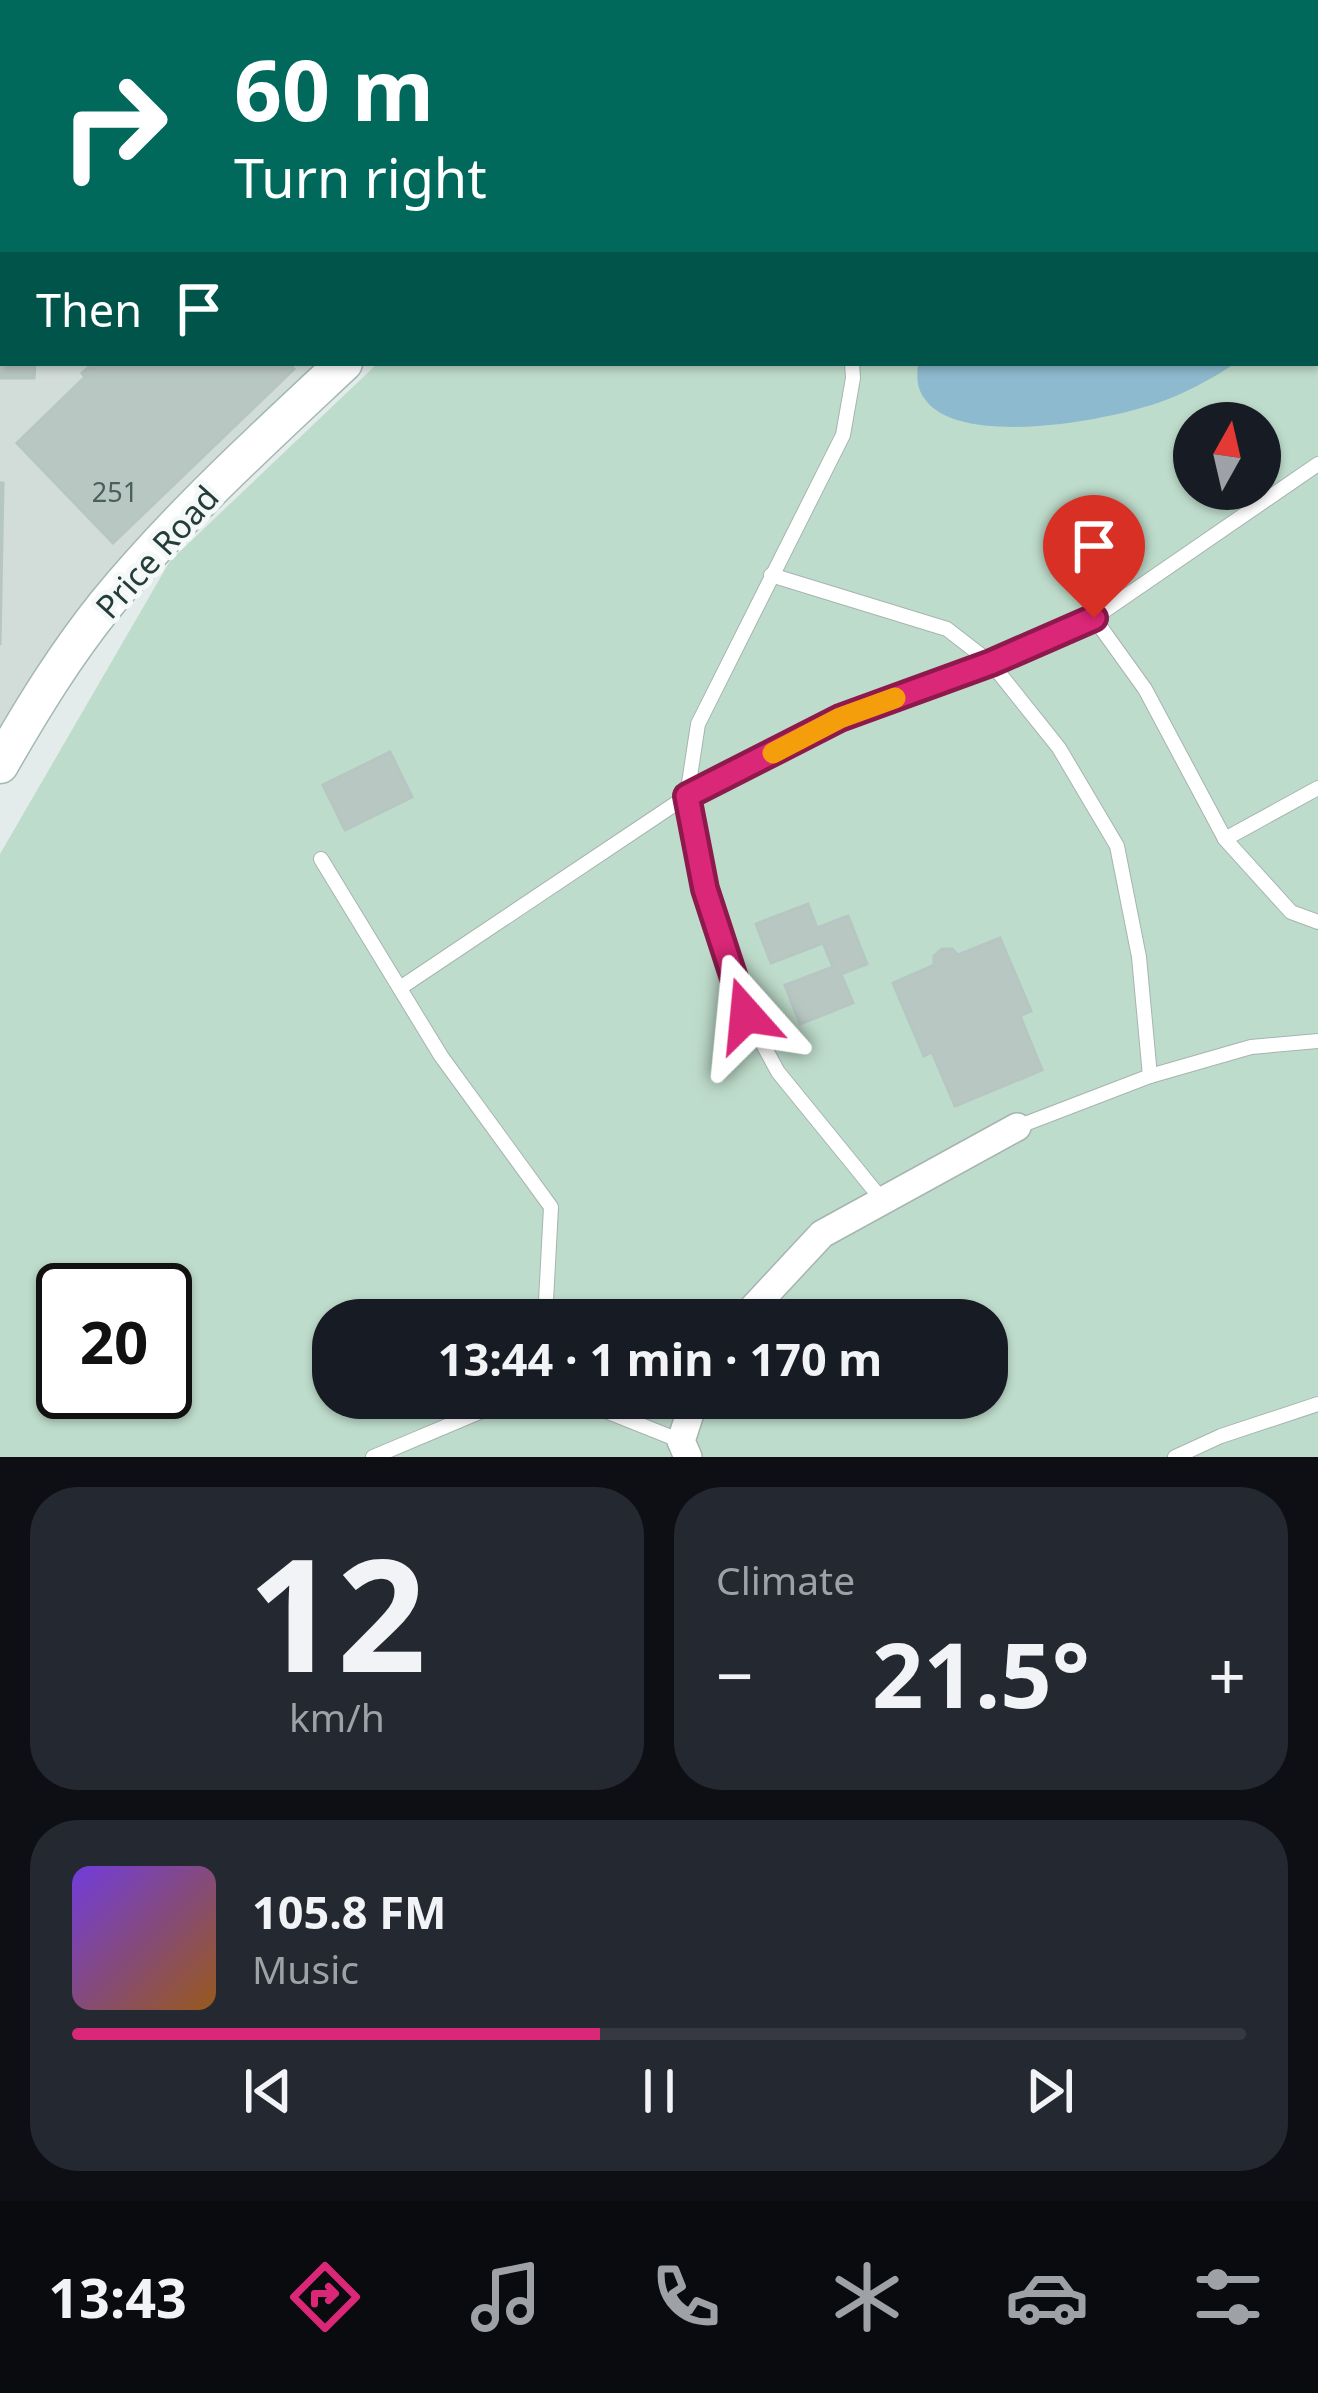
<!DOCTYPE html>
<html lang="en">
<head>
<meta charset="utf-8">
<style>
	body { margin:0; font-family:"Noto Sans",sans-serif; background:#242831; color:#f1f3f6; height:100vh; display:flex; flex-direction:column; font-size:45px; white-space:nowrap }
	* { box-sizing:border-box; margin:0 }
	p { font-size:39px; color:#9ea1a6 }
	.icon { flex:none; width:66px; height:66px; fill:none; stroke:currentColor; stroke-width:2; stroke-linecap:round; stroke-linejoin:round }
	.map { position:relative; height:1457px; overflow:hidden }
	.drawer { display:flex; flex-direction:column; gap:30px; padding:30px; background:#0d0f14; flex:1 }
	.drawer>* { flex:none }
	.guide { position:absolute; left:0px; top:0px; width:1320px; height:366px; box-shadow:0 3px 9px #0004; background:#00695c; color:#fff; overflow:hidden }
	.needle { width:78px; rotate:8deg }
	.buttons { position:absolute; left:1173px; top:402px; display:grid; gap:24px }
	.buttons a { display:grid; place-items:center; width:108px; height:108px; border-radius:50%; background:#171b24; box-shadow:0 3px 9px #0004; font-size:60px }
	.speed { position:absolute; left:36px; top:1263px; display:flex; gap:24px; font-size:60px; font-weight:700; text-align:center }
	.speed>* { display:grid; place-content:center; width:156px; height:156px; border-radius:50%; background:#171b24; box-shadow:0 3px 9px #0004; line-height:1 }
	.speed .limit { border:6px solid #111; border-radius:18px; background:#fff; color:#111 }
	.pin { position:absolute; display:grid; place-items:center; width:102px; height:102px; color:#fff; margin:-123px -51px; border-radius:50% 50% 50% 0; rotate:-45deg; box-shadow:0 0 12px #0007 }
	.pin .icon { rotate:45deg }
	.me { position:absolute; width:132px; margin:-66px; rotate:342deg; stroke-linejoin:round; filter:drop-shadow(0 0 9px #0008) }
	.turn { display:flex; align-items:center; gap:42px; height:252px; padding:0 36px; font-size:54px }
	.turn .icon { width:156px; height:156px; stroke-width:2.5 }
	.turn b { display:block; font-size:84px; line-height:102px }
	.then { display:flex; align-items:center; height:114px; padding:0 36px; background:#0003; gap:24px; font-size:45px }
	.big { font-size:90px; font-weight:700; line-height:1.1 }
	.drawer .card { flex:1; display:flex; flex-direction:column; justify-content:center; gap:18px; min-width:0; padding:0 42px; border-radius:48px; background:#242831 }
	.drawer .dial { align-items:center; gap:0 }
	.dial b { font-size:156px; line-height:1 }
	.song { display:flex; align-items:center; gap:36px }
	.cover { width:144px; height:144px; border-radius:18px; background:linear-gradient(135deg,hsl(260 70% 55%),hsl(30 70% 35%)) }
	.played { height:12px; border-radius:6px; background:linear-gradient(90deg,#db2777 45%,#363941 45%) }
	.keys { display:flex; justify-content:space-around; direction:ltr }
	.heat { display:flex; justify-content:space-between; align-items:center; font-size:66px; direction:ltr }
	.drawer .tiles { flex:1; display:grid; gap:30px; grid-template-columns:1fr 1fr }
	.card:last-child { grid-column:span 2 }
	.trip { position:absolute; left:312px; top:1299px; width:696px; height:120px; border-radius:48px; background:#171b24; box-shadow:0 3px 9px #0004; font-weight:700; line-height:120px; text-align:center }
	.tab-bar { display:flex; height:192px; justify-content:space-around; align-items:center; background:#090b0e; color:#9ea1a6 }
	.tab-bar .icon { width:84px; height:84px }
	.tab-bar .active { color:#db2777 }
	.tab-bar b { font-size:54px; color:#f1f3f6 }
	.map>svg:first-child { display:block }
</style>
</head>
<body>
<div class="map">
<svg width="1318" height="1457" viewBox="0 0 1318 1457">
	<rect width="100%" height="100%" fill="#e3ecea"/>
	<polygon fill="#d2dcd9" points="0,0 401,0 403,3 3,3 3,363 344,363 253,449 0,765"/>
	<path fill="#bedccb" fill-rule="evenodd" d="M853,0H1318V1457H0V854L170,561L378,363H1317V3H849ZM1194,423H1260V489H1194ZM63,1290H165V1392H63ZM333,1320H987V1398H333Z"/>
	<path fill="#8ebacf" d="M918,363H1236C1216,376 1193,389 1171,398C1121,419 959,451 924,398C916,386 917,377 918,363Z"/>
	<g fill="#b9c7c3" stroke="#b6c6c2" stroke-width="3">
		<polygon points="189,0 380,0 382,3 191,3"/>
		<polygon points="591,0 657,0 653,3 593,3"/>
		<polygon points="0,237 3,237 3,363 35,363 34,378 0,378"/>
		<polygon points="95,363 288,363 294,369 113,543 17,443 85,377 82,373 90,366 93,369 97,365"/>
		<polygon points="0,483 3,483 0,645"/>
		<polygon points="390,752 412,797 345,830 323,785"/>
		<polygon points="808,904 817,928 848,916 867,964 841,974 853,1003 800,1024 785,985 833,967 823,943 771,963 756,924"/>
		<polygon points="1000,938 1031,1011 1020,1016 1042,1070 955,1106 932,1052 924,1056 893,983 934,965 934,956 942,949 952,949 958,955"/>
	</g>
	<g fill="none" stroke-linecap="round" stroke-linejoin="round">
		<g stroke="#a6b4b2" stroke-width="16">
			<g id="lane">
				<polyline points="118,0 121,3"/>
				<polyline points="468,0 469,3"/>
				<polyline points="1230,3 1231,0"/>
				<polyline points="1317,81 1318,81"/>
				<polyline points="0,112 3,113"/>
				<polyline points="852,363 853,378 843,435 698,724 687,796 705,889 747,1015 778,1072 883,1201"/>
				<polyline points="771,575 947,629 991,663 1059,748 1117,846 1139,957 1150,1076"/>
				<polyline points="1094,618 1145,689 1225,839 1291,912 1318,922"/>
				<polyline points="1225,839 1318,788"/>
				<polyline points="321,859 441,1056 551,1207 545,1320"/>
				<polyline points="400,988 687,796 840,719 991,663 1094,618 1318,464"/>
				<polyline points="1017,1127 1150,1076 1251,1047 1318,1041"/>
				<polyline points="573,1398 681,1441"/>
				<polyline points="373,1457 513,1398"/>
				<polyline points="1175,1457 1221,1436 1318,1404"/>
			</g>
		</g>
		<g stroke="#a6b4b2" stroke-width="30">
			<g id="street">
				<polyline points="742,1320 822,1234 1017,1127"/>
				<polyline points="688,1457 681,1441 695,1398"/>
			</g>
		</g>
		<g stroke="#a2b8b4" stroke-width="39">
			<g id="secondary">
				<polyline points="803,3 807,0"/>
				<path d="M0,765C32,709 65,655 106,604C177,517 262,440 344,363"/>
			</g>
		</g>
		<use href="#lane" stroke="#fff" stroke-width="14"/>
		<use href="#street" stroke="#fff" stroke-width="27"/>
		<use href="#secondary" stroke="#fff" stroke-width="36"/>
	</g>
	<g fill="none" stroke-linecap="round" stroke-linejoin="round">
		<g stroke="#8e194d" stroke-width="30">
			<polyline id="route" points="746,1015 705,889 687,796 840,718 991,663 1094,618"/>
		</g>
		<use href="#route" stroke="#db2777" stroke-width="21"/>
		<polyline stroke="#f59e0b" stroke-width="21" points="773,753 840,718 895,698"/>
	</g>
	<g text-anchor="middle" stroke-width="10" stroke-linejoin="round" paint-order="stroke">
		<g font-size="27" fill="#49605d">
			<text x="115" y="502">251</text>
		</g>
		<g font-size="33" fill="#243d3b" stroke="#f4f9f7">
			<text transform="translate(157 552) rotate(-48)" y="12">Price Road</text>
		</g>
	</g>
</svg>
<div class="buttons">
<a><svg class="needle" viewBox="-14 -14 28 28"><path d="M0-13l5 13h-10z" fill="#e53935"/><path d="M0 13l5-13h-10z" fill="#9ea1a6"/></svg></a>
</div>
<div class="speed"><div class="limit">20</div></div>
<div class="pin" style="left:1094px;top:618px;background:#d93025"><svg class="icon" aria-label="arrive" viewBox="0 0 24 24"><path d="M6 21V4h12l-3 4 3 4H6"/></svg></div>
<svg class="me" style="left:746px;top:1015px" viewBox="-20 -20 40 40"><path d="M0-17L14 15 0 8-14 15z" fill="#db2777" stroke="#fff" stroke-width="4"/></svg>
<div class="trip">13:44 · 1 min · 170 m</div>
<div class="guide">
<div class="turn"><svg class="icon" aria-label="right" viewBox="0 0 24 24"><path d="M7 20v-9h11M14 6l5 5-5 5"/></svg><div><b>60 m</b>Turn right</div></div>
<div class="then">Then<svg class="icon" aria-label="arrive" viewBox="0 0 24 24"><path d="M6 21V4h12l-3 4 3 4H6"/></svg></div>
</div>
</div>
<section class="drawer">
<div class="tiles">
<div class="card dial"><b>12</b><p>km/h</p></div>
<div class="card"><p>Climate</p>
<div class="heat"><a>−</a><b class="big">21.5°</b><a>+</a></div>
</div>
<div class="card">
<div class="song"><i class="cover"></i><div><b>105.8 FM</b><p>Music</p></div></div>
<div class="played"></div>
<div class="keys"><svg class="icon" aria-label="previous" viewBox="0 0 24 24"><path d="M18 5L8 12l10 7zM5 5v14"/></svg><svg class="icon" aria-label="pause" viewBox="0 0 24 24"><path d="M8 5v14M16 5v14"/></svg><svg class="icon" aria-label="next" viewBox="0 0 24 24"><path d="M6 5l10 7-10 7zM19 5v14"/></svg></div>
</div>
</div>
</section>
<nav class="tab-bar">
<b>13:43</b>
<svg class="icon active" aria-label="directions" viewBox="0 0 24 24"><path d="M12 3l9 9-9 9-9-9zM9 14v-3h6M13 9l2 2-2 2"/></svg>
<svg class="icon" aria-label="music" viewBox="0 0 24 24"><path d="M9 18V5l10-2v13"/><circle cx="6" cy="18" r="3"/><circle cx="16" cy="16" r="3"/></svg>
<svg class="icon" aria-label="phone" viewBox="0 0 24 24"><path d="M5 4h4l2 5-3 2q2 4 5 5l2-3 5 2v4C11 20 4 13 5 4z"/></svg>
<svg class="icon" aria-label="climate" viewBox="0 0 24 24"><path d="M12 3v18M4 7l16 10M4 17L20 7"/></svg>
<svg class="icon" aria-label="car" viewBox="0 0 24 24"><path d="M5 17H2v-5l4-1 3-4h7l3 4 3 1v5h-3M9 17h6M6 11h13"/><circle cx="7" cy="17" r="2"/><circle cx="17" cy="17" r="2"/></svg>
<svg class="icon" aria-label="filters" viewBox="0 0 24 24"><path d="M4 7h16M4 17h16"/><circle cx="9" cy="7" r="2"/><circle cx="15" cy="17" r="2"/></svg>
</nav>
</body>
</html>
